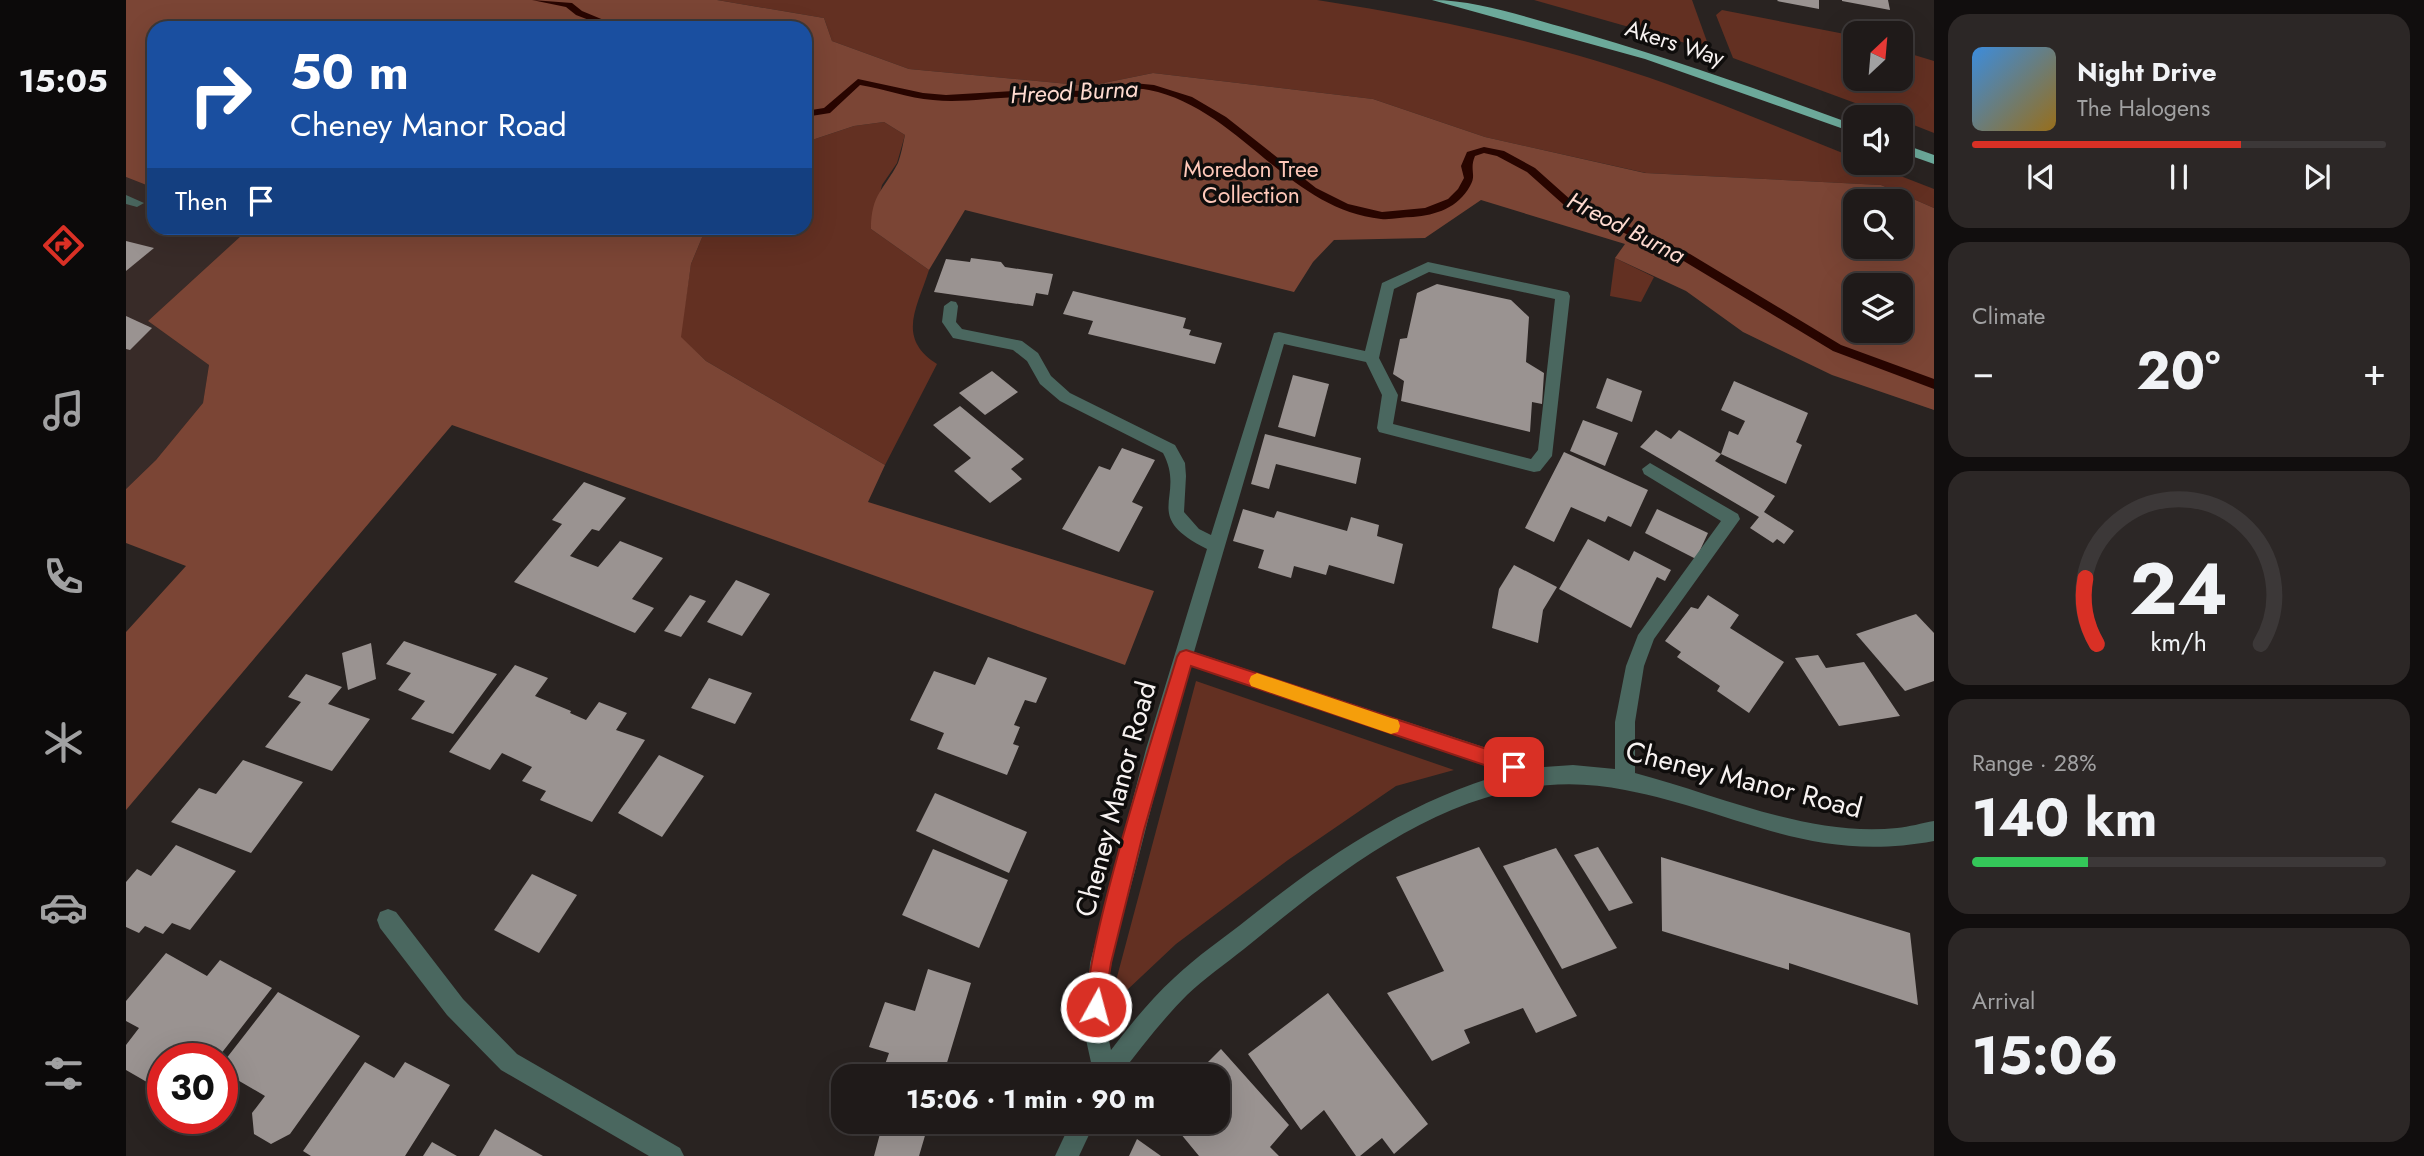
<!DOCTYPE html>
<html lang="en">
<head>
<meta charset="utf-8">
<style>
	body { margin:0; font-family:Jost,sans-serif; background:#2c2726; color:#f1f3f6; height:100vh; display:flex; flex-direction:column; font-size:26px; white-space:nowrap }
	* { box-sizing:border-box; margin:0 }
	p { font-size:23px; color:#a1a1a2 }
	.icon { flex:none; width:38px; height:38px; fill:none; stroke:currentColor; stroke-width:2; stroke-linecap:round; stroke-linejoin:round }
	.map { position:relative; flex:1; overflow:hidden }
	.drawer { display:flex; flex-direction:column; gap:14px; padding:14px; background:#110e0e; width:490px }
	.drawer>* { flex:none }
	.hud { position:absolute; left:21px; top:21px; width:665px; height:214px; border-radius:21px; box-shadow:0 7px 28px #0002,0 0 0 2px #3c3838; background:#1a4fa0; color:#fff; overflow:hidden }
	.needle { width:46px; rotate:26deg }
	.controls { position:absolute; left:1717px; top:21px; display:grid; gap:14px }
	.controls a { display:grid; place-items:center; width:70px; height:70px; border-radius:14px; background:#1f1a19; box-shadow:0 7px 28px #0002,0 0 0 2px #3c3838; font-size:35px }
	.speed { position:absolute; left:21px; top:1043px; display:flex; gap:14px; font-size:35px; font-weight:700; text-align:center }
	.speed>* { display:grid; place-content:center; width:91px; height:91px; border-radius:50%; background:#1f1a19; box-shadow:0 7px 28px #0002,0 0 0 2px #3c3838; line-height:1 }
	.speed .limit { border:10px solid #d22; background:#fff; color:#111 }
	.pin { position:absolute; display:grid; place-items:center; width:60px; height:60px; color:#fff; margin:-30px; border-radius:14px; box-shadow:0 4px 10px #0006 }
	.me { position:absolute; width:77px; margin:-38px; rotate:7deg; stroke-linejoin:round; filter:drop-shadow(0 0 5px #0008) }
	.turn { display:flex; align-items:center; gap:24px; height:147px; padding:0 28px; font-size:32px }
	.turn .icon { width:91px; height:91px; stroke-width:2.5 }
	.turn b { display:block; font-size:49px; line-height:60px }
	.then { display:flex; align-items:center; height:66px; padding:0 28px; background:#0003; gap:14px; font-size:26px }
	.big { font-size:52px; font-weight:700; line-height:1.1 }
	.drawer .tile { flex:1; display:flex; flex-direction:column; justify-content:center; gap:10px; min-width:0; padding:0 24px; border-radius:21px; background:#2c2726 }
	.drawer .dial { align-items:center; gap:0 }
	.dial svg { height:182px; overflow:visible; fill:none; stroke:#3c3838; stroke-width:7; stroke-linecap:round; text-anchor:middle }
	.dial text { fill:#f1f3f6; stroke:none }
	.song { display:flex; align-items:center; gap:21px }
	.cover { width:84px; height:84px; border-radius:10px; background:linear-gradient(135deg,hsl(210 70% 55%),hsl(40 70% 35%)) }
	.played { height:7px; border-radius:4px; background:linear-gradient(90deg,#d93025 65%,#3c3838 65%) }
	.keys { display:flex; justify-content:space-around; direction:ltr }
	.heat { display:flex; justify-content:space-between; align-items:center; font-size:38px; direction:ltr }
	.charge { height:10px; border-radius:5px; background:linear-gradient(90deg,#34c759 28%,#3c3838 0) }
	.trip { position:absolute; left:705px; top:1064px; width:399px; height:70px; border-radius:21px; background:#1f1a19; box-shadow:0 7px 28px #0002,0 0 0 2px #3c3838; font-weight:700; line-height:70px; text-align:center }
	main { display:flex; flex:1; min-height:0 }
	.menu { display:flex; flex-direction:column; width:126px; justify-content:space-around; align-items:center; background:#0c0a0a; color:#a1a1a2 }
	.menu .icon { width:49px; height:49px }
	.menu .active { color:#d93025 }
	.menu b { font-size:32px; color:#f1f3f6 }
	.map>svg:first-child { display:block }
</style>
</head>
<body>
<main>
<nav class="menu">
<b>15:05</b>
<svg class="icon active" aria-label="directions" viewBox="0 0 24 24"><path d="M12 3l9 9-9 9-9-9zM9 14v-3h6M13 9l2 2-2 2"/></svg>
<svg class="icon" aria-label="music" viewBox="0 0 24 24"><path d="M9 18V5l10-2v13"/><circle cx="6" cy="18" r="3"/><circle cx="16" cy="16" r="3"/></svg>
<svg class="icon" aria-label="phone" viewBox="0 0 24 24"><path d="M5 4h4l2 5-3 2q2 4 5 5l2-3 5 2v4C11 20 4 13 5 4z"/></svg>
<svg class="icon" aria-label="climate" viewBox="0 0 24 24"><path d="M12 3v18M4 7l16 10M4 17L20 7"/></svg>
<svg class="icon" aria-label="car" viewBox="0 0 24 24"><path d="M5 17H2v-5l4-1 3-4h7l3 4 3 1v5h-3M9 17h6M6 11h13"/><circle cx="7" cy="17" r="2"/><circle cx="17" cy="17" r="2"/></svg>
<svg class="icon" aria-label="filters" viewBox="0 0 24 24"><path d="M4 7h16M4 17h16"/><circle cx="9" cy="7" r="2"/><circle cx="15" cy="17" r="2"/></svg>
</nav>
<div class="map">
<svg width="1808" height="1156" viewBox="0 0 1808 1156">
	<rect width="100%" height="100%" fill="#292321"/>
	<polygon fill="#382b28" points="0,177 28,188 28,228 114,228 117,234 22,321 83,365 77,403 30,460 0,489"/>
	<g fill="#633022">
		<path d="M591,0H1191C1309,18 1428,44 1541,84C1604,107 1667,133 1729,158V163H1741L1808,189V208L1755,185L1520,173L1359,137L1247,99L1027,73L963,86L783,69L706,41L698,18Z"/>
		<polygon points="1408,0 1566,0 1584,50"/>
		<polygon points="1596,10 1729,36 1729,79 1774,79 1775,51 1808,61 1808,133 1775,120 1774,117 1767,117 1607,58 1590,15"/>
		<path d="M758,122L779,135L771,163L756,185L745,229L803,270C791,308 770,338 811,364L759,465L580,361L554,337L565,264L580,228H679V139H689L728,126Z"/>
		<polygon points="1489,258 1528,277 1515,302 1484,296"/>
		<polygon points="1070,681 1328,770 1270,786 1162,860 1050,944 983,1007"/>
	</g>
	<g fill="#7b4535" fill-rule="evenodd">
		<path d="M0,0H591L698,18L706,41L783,69L963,86L1027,73L1247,99L1359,137L1519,173L1755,185L1808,208V410L1706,375L1617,332L1560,291L1489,258L1499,244L1355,200L1299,238L1208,240L1187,262L1168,292L839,210L803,270L745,229C745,194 758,190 772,163C775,155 777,144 779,135L758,122L728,126L689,139H679V28H28V188L0,177ZM1729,201H1774V247H1729ZM1729,285H1774V331H1729Z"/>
		<polygon points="114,228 580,228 565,264 555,337 580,361 759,465 742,502 1028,591 999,665 326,425 0,810 0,632 60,566 0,543 0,489 30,460 77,403 83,365 22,321 116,235"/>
	</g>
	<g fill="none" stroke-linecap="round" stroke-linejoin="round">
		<g fill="#280500" fill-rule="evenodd">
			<polygon points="406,0 446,3 456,11 497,28 484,28 450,15 440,7"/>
			<path d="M732,79L797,93L820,95L905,90L963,91L1007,83L1028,85L1066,97L1100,117L1190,188L1222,204L1256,212L1299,208L1322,199L1332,189L1338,178L1335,166L1341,152L1358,147L1378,151L1409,168L1446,201L1564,254L1715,345L1808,379V389L1707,351L1556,260L1438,205L1401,172L1371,156L1358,153L1349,156C1343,170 1351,175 1344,186C1332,208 1310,215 1287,217C1277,217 1265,220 1255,219C1161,209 1113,108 1023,90C1000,85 977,97 955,97C933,97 912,95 891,97C863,98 834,103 807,100C782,98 759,89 734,85L704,113L679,117V111L698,108Z"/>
		</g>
	</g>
	<g fill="#9a9391">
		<polygon points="1652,0 1693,0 1693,9 1651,1"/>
		<polygon points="1716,0 1762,0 1764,10 1716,1"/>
		<polygon points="0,241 28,248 0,271"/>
		<polygon points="845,258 875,262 879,267 927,274 922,295 910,293 907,306 808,292 820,259 844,262"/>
		<polygon points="1311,284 1385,300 1403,317 1400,362 1418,373 1416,404 1406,402 1404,432 1275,401 1278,381 1267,374 1274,339 1281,338 1291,293"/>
		<polygon points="947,291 1060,318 1057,328 1065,330 1063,335 1096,343 1089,364 962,334 967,321 937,314"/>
		<polygon points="0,316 26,328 4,350 0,349"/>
		<polygon points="866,371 892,392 859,415 833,393"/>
		<polygon points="1167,375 1203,384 1189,437 1152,427"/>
		<polygon points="1481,378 1516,391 1506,422 1470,408"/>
		<polygon points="1608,381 1682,413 1670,442 1676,445 1660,484 1595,454 1603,431 1612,435 1619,421 1595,410"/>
		<polygon points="834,406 898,459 885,469 896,479 864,503 828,471 845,458 807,425"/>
		<polygon points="1457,420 1492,433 1479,466 1444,451"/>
		<polygon points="1530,430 1545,439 1553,430 1595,454 1589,461 1649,496 1638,512 1668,531 1658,544 1651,539 1647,543 1624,528 1633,517 1514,447"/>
		<polygon points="1139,434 1235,458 1230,484 1150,464 1143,489 1125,484"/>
		<polygon points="996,448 1029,460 1006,502 1017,507 993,552 936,529 973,466 984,470"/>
		<polygon points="1438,452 1522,490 1505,527 1482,516 1479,522 1445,507 1428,542 1399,528"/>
		<polygon points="458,482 500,498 473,531 466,529 444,556 472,567 494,541 537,558 506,599 528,608 509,633 388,582 436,524 426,520"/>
		<polygon points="1117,509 1148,518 1151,511 1221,531 1225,517 1253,525 1251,536 1277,544 1268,584 1203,565 1200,575 1168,566 1165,578 1132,568 1138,550 1107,541"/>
		<polygon points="1531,509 1582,533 1570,559 1519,533"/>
		<polygon points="1462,539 1503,561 1508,551 1545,570 1539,581 1531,577 1505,628 1433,589"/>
		<polygon points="1388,565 1431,587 1417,610 1412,643 1366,628 1373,589"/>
		<polygon points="610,580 644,594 616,636 581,622"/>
		<polygon points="564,595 580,601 555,637 538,631"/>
		<polygon points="1582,595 1613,615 1604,628 1658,662 1623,713 1591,691 1594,686 1551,657 1555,652 1539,641 1565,607 1572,609"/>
		<polygon points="1790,614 1808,633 1808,681 1779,691 1730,634"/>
		<polygon points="278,641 371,674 327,734 285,719 299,701 272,690 285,673 260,664"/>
		<polygon points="245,643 250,679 222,690 216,653"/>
		<polygon points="1692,655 1700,668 1738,662 1774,716 1713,726 1669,658"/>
		<polygon points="862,657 921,678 910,703 899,700 888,725 894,727 887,744 893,746 881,775 811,749 818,733 784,720 808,671 849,685"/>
		<polygon points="389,665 422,678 409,696 445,711 444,713 460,720 473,702 501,713 490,730 519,740 466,822 414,800 420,791 396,781 406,767 376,753 364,770 323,752"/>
		<polygon points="180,674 216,687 202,704 244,719 206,771 139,747 175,702 162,697"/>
		<polygon points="583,678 626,693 609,724 565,708"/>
		<polygon points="533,755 578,776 536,837 492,813"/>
		<polygon points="117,760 177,782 125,853 45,822 73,788 90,794"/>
		<polygon points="809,793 901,832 883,873 790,831"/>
		<polygon points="50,845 110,871 64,930 46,923 37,934 19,926 13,933 0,927 0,882 11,869 25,876"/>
		<polygon points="1353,847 1451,1016 1410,1033 1397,1008 1338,1030 1344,1043 1306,1061 1261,993 1318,971 1270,877"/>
		<polygon points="1472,847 1507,903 1483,911 1448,855"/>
		<polygon points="1430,848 1491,948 1436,969 1377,866"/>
		<polygon points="807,849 882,880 853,948 776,915"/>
		<polygon points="1535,857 1784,933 1792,1005 1663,963 1663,970 1536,931"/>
		<polygon points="406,874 451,895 413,953 368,930"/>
		<polygon points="40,953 81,976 94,960 146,988 91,1059 37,1059 37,1076 34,1074 26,1085 0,1070 0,1045 13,1028 0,1021 0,1001"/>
		<polygon points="802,969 845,983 817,1076 755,1076 763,1053 743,1047 759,1002 789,1011"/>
		<polygon points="152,992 234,1036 164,1134 145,1144 128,1134 126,1113 139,1096 96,1071 96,1064"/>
		<polygon points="1202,993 1302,1124 1268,1154 1256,1138 1234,1156 1230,1156 1198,1110 1175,1130 1122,1054"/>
		<polygon points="1095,1049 1163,1125 1144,1147 1153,1156 1073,1156 1045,1122 1092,1122 1092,1076 1068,1076"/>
		<polygon points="239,1062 268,1078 279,1062 324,1085 279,1156 185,1156 177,1151"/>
		<polygon points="740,1122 803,1122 793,1156 748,1156 755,1130 739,1125"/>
		<polygon points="369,1129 417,1156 353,1156"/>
		<polygon points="1011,1139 1035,1156 1003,1156"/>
		<polygon points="306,1142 331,1156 297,1156"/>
	</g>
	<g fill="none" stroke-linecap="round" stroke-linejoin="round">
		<g fill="#4a675f" fill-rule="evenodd">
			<polygon points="0,195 18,203 11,207 0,204"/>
			<path d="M1302,262L1442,292L1444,296L1426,456L1414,471L1408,472L1253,432L1251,428L1256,395L1240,362L1158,344L1068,652L1418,767L1447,765L1489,769V722L1500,666L1512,635L1595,521L1518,474L1516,469L1524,463L1612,514L1614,519L1528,639L1518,666L1509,722V773C1593,795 1682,837 1771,828C1783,827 1796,823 1808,821V841C1685,864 1613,812 1499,790C1465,783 1429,782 1394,789C1290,809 1199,883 1118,949C1099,964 1079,978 1061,995C1036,1020 1015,1048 993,1076H968L959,1035L964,963L1020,749L1081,549C1013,515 1061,498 1037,453L934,401L914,384L901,361L887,350L827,338L816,322L818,306L825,301L830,302L832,306L830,322L836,329L896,341L912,353L925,376L944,393L1049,445L1059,463L1060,476L1058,512L1073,529L1085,535L1148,333L1153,332L1239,351L1256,283ZM1303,272L1429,299L1412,450L1405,459L1267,424L1272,395L1253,358L1268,289ZM1064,666L1381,773C1283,801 1202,855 1123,918C1098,938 1071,956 1048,978C1024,1000 1004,1025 985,1050C971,990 995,925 1010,867C1027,800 1044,733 1064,666Z"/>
			<polygon points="262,909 270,912 337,999 391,1054 554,1148 558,1156 523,1156 375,1070 321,1015 254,928 251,920 254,912"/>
			<polygon points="945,1122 969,1122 953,1156 929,1156"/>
		</g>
		<g fill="#6ca99a" fill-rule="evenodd">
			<path d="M1306,0C1350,0 1395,16 1436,27C1535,55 1632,89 1729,125V133L1519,59Z"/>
			<polygon points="1774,143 1808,155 1808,164 1774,152"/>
		</g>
	</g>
	<path fill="#d93025" stroke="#8d1f18" stroke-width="2" d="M1060,650L1388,758L1395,761L1397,767L1395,773L1388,775L1065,666L1018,830L985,963L977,1014L970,1017L963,1014C948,978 1035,710 1051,657L1054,652Z"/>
	<polygon fill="#f59e0b" points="1131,673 1265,718 1272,720 1274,726 1272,732 1265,734 1125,686 1123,681 1125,676"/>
	<g text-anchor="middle" stroke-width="7" stroke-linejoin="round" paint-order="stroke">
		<g font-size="23" fill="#f7f2f1" stroke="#0f0d0c">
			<text transform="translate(1549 43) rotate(18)" y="8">Akers Way</text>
		</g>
		<g font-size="23" fill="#fec8b9" stroke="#0f0d0c">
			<text x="1125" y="177">Moredon Tree<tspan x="1125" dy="26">Collection</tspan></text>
		</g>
		<g font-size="24" font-style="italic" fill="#fedacf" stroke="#0f0d0c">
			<text transform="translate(948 92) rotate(-3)" y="8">Hreod Burna</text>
			<text transform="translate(1500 228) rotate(27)" y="8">Hreod Burna</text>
		</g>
		<g font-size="28" fill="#f7f2f1" stroke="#0f0d0c">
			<text transform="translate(1618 779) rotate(14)" y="10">Cheney Manor Road</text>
			<text transform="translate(989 799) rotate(-75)" y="10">Cheney Manor Road</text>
		</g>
	</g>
</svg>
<div class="controls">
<a><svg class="needle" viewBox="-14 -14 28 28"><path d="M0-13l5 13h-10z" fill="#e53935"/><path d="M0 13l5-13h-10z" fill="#a1a1a2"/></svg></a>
<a><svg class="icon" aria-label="sound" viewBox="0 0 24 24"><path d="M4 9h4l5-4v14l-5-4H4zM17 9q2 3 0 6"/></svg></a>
<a><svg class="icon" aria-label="search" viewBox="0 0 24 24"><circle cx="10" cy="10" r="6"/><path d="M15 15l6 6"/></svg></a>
<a><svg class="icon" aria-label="layers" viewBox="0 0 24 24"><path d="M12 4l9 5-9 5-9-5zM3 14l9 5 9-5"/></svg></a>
</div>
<div class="speed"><div class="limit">30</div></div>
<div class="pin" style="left:1388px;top:767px;background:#d93025"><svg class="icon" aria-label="arrive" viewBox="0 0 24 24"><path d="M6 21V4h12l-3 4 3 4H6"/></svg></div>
<svg class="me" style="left:970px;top:1007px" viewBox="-20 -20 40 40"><circle r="17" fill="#d93025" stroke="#fff" stroke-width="3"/><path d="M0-11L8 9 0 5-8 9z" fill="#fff"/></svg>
<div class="trip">15:06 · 1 min · 90 m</div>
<div class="hud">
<div class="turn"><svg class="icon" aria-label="right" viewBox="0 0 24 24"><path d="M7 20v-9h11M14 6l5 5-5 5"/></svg><div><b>50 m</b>Cheney Manor Road</div></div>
<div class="then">Then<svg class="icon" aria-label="arrive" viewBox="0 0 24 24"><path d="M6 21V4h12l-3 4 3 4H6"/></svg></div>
</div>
</div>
<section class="drawer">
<div class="tile">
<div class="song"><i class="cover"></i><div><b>Night Drive</b><p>The Halogens</p></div></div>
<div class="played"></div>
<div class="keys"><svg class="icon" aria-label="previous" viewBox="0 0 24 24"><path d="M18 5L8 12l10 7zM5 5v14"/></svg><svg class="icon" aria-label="pause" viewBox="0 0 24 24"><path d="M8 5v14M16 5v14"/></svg><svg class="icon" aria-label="next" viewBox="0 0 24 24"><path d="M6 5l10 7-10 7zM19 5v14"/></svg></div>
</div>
<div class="tile"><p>Climate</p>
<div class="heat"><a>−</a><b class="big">20°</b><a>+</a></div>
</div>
<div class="tile dial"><svg viewBox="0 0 100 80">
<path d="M14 69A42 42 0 1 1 86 69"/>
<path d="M14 69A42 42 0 0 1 9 40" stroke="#d93025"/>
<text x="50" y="56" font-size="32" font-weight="700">24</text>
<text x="50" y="72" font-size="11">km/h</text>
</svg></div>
<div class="tile"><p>Range · 28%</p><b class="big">140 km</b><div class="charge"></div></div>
<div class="tile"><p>Arrival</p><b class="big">15:06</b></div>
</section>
</main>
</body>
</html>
